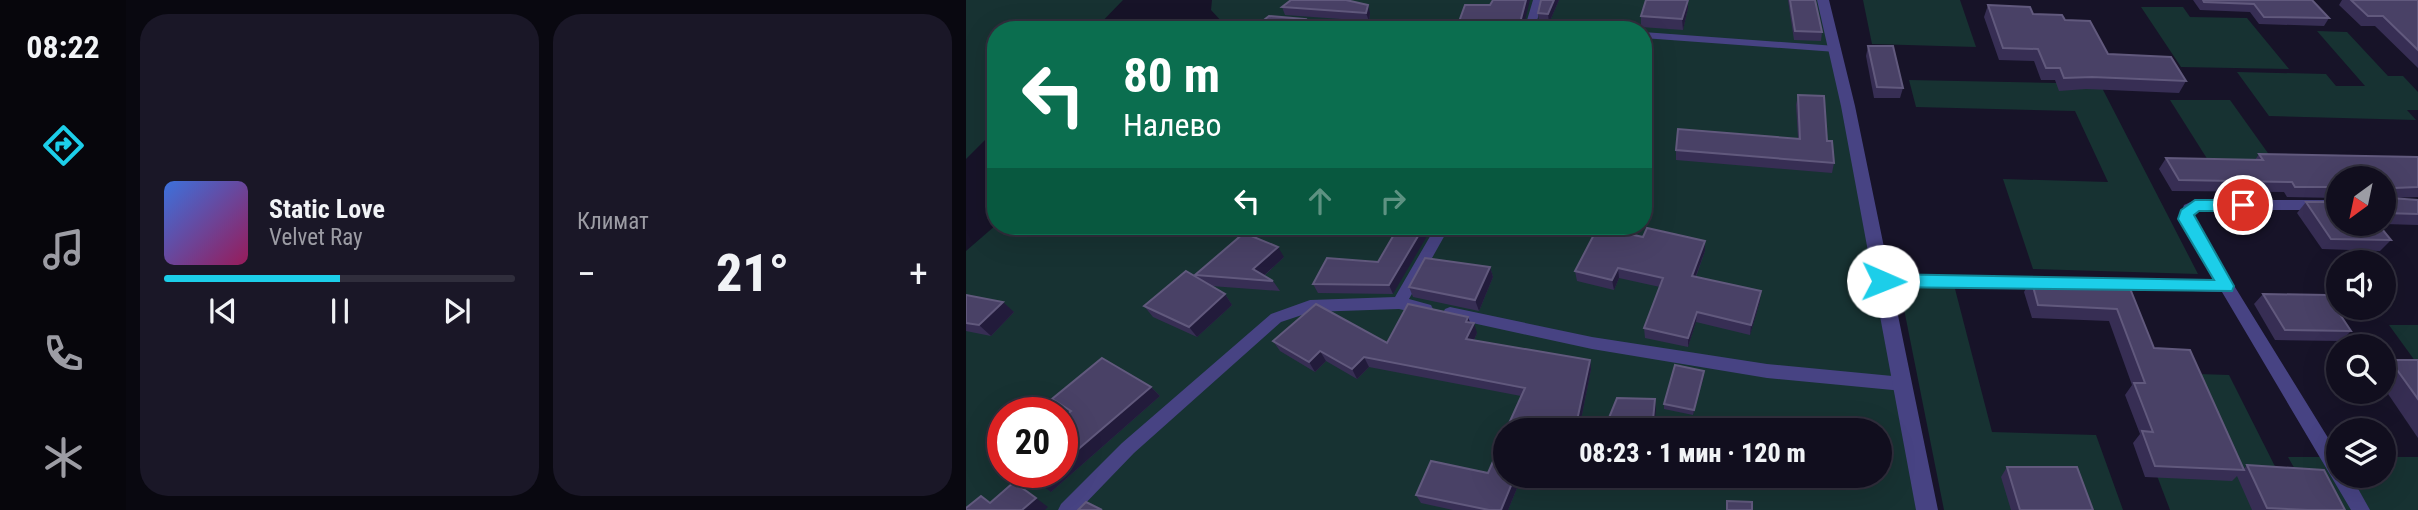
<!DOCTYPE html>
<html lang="ru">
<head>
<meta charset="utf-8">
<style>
	body { margin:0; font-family:"Roboto Condensed",sans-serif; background:#1a1727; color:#f1f3f6; height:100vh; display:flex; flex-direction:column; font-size:26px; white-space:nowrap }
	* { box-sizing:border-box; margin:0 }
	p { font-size:23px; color:#9c9ca4 }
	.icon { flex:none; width:38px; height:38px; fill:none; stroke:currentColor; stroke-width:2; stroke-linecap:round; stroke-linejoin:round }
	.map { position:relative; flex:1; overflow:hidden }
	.sheet { display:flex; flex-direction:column; gap:14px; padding:14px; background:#090810; width:840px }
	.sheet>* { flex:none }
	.hud { position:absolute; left:21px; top:21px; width:665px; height:214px; border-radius:28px; box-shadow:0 7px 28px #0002,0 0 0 2px #302e3c; background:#0b6e4f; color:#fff; overflow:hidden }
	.needle { width:46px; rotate:213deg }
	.controls { position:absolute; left:1360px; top:166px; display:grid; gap:14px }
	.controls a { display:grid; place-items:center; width:70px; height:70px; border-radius:50%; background:#110e1e; box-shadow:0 7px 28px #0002,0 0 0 2px #302e3c; font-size:35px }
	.speed { position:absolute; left:21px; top:397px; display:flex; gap:14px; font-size:35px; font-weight:700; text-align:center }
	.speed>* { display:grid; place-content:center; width:91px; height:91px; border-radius:50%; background:#110e1e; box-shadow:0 7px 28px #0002,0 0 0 2px #302e3c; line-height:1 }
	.speed .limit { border:10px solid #d22; background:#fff; color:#111 }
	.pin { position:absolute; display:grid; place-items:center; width:60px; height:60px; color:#fff; margin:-30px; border:4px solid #fff; border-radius:50%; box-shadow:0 2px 7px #0007 }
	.me { position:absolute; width:77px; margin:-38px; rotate:91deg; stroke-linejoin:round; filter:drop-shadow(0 0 5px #0008) }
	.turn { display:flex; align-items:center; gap:24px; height:147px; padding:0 21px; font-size:32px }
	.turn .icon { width:91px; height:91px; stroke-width:2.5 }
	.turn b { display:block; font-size:49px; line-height:60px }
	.lanes { display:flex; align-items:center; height:66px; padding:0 21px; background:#0003; justify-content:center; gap:35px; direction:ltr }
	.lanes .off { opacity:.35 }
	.big { font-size:52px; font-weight:800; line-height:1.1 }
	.sheet .card { flex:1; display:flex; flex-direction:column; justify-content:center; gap:10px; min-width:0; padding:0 24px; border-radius:28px; background:#1a1727 }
	.song { display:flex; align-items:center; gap:21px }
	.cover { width:84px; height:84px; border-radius:10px; background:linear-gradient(135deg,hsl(220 70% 55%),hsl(330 70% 35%)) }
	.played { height:7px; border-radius:4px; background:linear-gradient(90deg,#1ccee9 50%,#302e3c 50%) }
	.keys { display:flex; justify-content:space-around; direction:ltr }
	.heat { display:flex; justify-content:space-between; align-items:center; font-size:38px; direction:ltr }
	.sheet .tiles { flex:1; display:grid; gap:14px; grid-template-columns:repeat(2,1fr) }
	.trip { position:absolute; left:527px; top:418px; width:399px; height:70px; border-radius:35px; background:#110e1e; box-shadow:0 7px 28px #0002,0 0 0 2px #302e3c; font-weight:800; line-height:70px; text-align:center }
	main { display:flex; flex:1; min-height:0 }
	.dock { display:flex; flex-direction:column; width:126px; justify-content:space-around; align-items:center; background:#07060c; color:#9c9ca4 }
	.dock .icon { width:49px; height:49px }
	.dock .selected { color:#1ccee9 }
	.dock b { font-size:32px; color:#f1f3f6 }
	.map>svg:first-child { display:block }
</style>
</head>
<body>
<main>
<nav class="dock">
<b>08:22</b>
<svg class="icon selected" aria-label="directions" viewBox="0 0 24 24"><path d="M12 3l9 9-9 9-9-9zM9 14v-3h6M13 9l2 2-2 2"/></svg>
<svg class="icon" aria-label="music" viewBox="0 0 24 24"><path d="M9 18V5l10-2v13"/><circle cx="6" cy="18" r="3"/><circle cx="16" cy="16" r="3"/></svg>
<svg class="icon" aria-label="phone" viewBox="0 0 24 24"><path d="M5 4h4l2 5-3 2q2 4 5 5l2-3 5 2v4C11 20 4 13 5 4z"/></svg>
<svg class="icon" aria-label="climate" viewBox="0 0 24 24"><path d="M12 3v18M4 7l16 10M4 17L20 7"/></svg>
</nav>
<section class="sheet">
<div class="tiles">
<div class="card">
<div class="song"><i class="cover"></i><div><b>Static Love</b><p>Velvet Ray</p></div></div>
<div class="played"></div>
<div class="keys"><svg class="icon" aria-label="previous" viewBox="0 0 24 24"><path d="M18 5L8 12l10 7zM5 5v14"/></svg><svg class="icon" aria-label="pause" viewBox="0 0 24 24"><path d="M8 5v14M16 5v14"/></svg><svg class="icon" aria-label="next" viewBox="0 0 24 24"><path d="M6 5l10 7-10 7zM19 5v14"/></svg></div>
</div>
<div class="card"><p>Климат</p>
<div class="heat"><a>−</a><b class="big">21°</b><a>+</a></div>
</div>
</div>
</section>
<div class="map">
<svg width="1452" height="510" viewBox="0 0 1452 510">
	<rect width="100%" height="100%" fill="#171328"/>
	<g fill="#173232" fill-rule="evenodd">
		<polygon points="0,0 157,0 128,30 30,30 30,129 0,159"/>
		<path d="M246,0H859L963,510H0V251L30,225L677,226V30H242L251,29L257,23L245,10ZM37,413H96V472H37ZM539,430H914V476H539Z"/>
		<polygon points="897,0 994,0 1010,47 906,44"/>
		<polygon points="1175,7 1217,7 1224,17 1281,18 1323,69 1215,67"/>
		<polygon points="1351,31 1381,32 1422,76 1437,76 1452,92 1452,110 1441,110 1450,120 1303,116 1271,72 1360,74 1370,86 1399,86"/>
		<polygon points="943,80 1134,84 1232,274 1067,269 1037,179 1142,182 1109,111 950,107"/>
		<polygon points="1204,100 1264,100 1319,177 1252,176"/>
		<polygon points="933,284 988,285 1026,432 1130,435 1157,510 978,510"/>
		<polygon points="1423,325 1452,325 1452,365"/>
		<polygon points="1202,373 1263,375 1331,510 1204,510 1185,460"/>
		<polygon points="1322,457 1372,457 1372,476 1418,476 1418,457 1452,457 1452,510 1352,510"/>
	</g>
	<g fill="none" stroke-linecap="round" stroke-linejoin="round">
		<g fill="#474383" fill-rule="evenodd">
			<polygon points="567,0 577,0 570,24 602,27 607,30 560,29 559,27"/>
			<polygon points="322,18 453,27 458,30 404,30 318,23 318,19"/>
			<polygon points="677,32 870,46 875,49 870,52 677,38"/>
			<polygon points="1229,200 1372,200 1372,210 1231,210 1227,219 1372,454 1372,476 1385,476 1404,510 1385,510 1256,292 1140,288 1138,284 1140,280 1145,278 1249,280 1213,219 1218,205"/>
			<polygon points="470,226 484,226 443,299 465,305 467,309 465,313 460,315 433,309 345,312 315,322 168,453 113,510 92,510 95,504 156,443 305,314 344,300 429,297"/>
			<polygon points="917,275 1080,277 1085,279 1087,283 1085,287 1080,289 917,287 912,285 910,281 912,277"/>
			<polygon points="484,307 626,337 801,364 937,377 943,379 945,384 943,389 937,391 801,378 626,349 479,317 477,313 479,309"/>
		</g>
		<polygon fill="#474383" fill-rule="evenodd" points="851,0 863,0 889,106 972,510 950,510 875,106"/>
	</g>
	<g fill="#372e54">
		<polygon points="575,0 593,0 583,23 573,22 572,13"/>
		<polygon points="822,0 849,0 856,32 855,41 828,40"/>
		<polygon points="1227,0 1346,0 1363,18 1358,26 1293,24 1284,12 1234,10"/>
		<polygon points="1376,0 1452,0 1452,68 1409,26 1395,26 1373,5"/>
		<polygon points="386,1 404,13 403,21 319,15 316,7"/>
		<polygon points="1022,5 1099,20 1142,54 1220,81 1213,93 1120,89 1093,91 1089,80 1075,80 1068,61 1033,60 1018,17"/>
		<polygon points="722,8 717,30 675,27 675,16"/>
		<polygon points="902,46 937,88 934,98 908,98 900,56"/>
		<polygon points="832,95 861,141 868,163 866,173 710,160 710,150 832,138 830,105"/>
		<polygon points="1293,154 1452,157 1452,197 1425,198 1452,200 1452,225 1418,224 1418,178 1372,178 1372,198 1321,197 1318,192 1206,191 1193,169 1200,158 1289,160"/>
		<polygon points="1340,202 1425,240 1414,251 1356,249 1331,213"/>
		<polygon points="433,226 427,294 352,293 347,284 412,262"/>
		<polygon points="677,237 739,241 739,251 730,277 794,301 784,335 730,322 722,347 679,338 678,328 694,287 653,278 648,290 611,281 609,271"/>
		<polygon points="318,257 298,276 307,281 314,291 245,286 259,294 266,305 231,337 187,317 178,306 231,278 229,275"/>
		<polygon points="524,267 527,277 513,311 447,297 443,287"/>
		<polygon points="1065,279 1161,281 1188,348 1278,469 1281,465 1379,510 1286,510 1271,476 1266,481 1179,477 1167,443 1174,434 1159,395 1166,385 1143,321 1066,318 1058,292"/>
		<polygon points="1297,294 1385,331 1375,341 1309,340 1288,304"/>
		<polygon points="0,295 48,312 25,336 0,331"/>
		<polygon points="502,317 504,323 511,333 508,340 624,360 625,369 613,430 540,430 555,396 403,367 391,379 360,361 349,372 314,351 307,341 421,343"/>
		<polygon points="1424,360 1452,360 1452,438 1418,388 1418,365"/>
		<polygon points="738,371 738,376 727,415 698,409 698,404"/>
		<polygon points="185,387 194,396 85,492 103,412 86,399"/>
		<polygon points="1041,467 1127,510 1045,510 1035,477"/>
		<polygon points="522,473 539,476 556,476 542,510 487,510 455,503 450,495"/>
	</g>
	<g fill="#221b3b">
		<polygon points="560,0 564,0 557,28 555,19"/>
		<polygon points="588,0 593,0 583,23 582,14"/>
		<polygon points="722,0 722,8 717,30 716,19"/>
		<polygon points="402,5 404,13 403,21 400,13"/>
		<polygon points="339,19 343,28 340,30 326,30"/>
		<polygon points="458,226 467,226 427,294 423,285"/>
		<polygon points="739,241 739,251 726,286 726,276"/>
		<polygon points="312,247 318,257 293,280 287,269"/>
		<polygon points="524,267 527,277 513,311 509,300"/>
		<polygon points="652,268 653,278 648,290 646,280"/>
		<polygon points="795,291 794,301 784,335 785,325"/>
		<polygon points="259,294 266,305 231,337 223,327"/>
		<polygon points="37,302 48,312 25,336 13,325"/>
		<polygon points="731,312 730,322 722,347 722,338"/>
		<polygon points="502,317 506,327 508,323 511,333 504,349 500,339 500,322"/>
		<polygon points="354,351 360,361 349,372 343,362"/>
		<polygon points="398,357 403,367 391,379 386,369"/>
		<polygon points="624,360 625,369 613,430 609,430"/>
		<polygon points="738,371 738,376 727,415 728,410"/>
		<polygon points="185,387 194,396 85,492 73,483 86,472 96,472 96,463"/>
		<polygon points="689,399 690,409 688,430 686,430"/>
		<polygon points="549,476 556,476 542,510 535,510"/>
		<polygon points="70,498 82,507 79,510 56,510"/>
	</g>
	<g fill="#494166" stroke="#61597d" stroke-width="2">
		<polygon points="325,0 380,0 402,5 400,13 316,7"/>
		<polygon points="527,0 560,0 555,19 558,23 615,25 612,30 490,30 499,5 524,5"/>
		<polygon points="575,0 588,0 582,14 572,13"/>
		<polygon points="680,0 722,0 716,19 675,16"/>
		<polygon points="824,0 849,0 856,32 829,31"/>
		<polygon points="1237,0 1346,0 1363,18 1298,17 1288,4 1238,2"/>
		<polygon points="1385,0 1452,0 1452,50 1417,16 1402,16"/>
		<polygon points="1022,5 1064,7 1067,14 1096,15 1099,20 1124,21 1142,54 1205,57 1220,81 1126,77 1098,78 1094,68 1080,68 1072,49 1037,48"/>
		<polygon points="303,16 339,19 326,30 285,30"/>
		<polygon points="902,46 927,46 937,88 911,87"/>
		<polygon points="832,95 858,96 861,141 866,141 868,163 710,150 712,129 834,139"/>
		<polygon points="1293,154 1452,157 1452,187 1428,188 1425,198 1452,200 1452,214 1418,213 1418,178 1372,178 1372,187 1329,187 1326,182 1213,180 1200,158 1297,160"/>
		<polygon points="1340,202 1372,202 1372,224 1412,224 1425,240 1365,239"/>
		<polygon points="433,226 458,226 423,285 347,284 361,258 412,262"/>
		<polygon points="632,227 677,237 681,228 739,241 726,276 795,291 785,325 731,312 722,338 678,328 697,278 652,268 646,280 609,271"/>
		<polygon points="278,233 312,247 287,269 307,281 229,275"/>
		<polygon points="459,258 524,267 509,300 443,287"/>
		<polygon points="220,271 259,294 223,327 178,306"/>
		<polygon points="1065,279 1161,281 1188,348 1224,350 1278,470 1189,466 1176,431 1187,432 1168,383 1179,383 1151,309 1072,305"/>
		<polygon points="1297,294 1361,295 1385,331 1319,330"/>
		<polygon points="0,295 37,302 13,325 0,323"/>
		<polygon points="350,304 421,343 442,304 502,317 500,322 508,323 500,339 624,360 609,430 540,430 559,388 398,357 386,369 354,351 343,362 307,341"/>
		<polygon points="136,358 185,387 96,463 96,418 105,411 86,399"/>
		<polygon points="1424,360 1452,360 1452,399"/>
		<polygon points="709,365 738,371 728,410 698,404"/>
		<polygon points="651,398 689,399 686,430 638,430"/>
		<polygon points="539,434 539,476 549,476 535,510 523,510 450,495 465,461 522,473"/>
		<polygon points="1281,465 1358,470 1379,510 1342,510 1301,508"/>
		<polygon points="1041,467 1111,467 1127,510 1054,510"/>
		<polygon points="58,472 86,472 73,483"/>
		<polygon points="48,482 70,498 56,510 0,510 0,508 15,496 24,503"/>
		<polygon points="761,501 786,502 786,510 761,510"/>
		<polygon points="120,502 136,510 112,510"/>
	</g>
	<polygon fill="#1ccee9" stroke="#128697" stroke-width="2" points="1229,200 1277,200 1284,205 1277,211 1233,211 1228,215 1268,286 1266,291 917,287 908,281 917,274 1248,280 1212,219 1215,210"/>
</svg>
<div class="controls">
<a><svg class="needle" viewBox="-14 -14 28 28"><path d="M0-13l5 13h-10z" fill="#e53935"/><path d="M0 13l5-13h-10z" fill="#9c9ca4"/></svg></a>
<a><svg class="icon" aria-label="sound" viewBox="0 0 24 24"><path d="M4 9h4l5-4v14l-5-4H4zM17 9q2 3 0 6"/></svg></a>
<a><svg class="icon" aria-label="search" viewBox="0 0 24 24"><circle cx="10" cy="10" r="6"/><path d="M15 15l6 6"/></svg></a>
<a><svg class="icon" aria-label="layers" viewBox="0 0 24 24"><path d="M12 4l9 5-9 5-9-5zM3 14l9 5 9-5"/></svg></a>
</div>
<div class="speed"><div class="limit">20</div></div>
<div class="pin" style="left:1277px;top:205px;background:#d93025"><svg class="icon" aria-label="arrive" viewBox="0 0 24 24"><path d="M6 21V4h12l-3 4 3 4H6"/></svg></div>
<svg class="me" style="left:917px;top:281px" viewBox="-20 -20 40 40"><circle r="19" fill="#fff"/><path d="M0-13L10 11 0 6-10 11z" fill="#1ccee9"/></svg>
<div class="trip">08:23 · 1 мин · 120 m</div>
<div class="hud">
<div class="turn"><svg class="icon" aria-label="left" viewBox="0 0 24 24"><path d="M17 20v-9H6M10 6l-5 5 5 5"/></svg><div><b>80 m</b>Налево</div></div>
<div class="lanes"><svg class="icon" aria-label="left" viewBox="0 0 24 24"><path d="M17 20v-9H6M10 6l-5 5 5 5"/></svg><svg class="icon off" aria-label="ahead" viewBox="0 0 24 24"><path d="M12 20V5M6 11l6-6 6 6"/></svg><svg class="icon off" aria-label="right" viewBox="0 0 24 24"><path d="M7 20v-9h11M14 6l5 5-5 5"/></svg></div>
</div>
</div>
</main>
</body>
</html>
